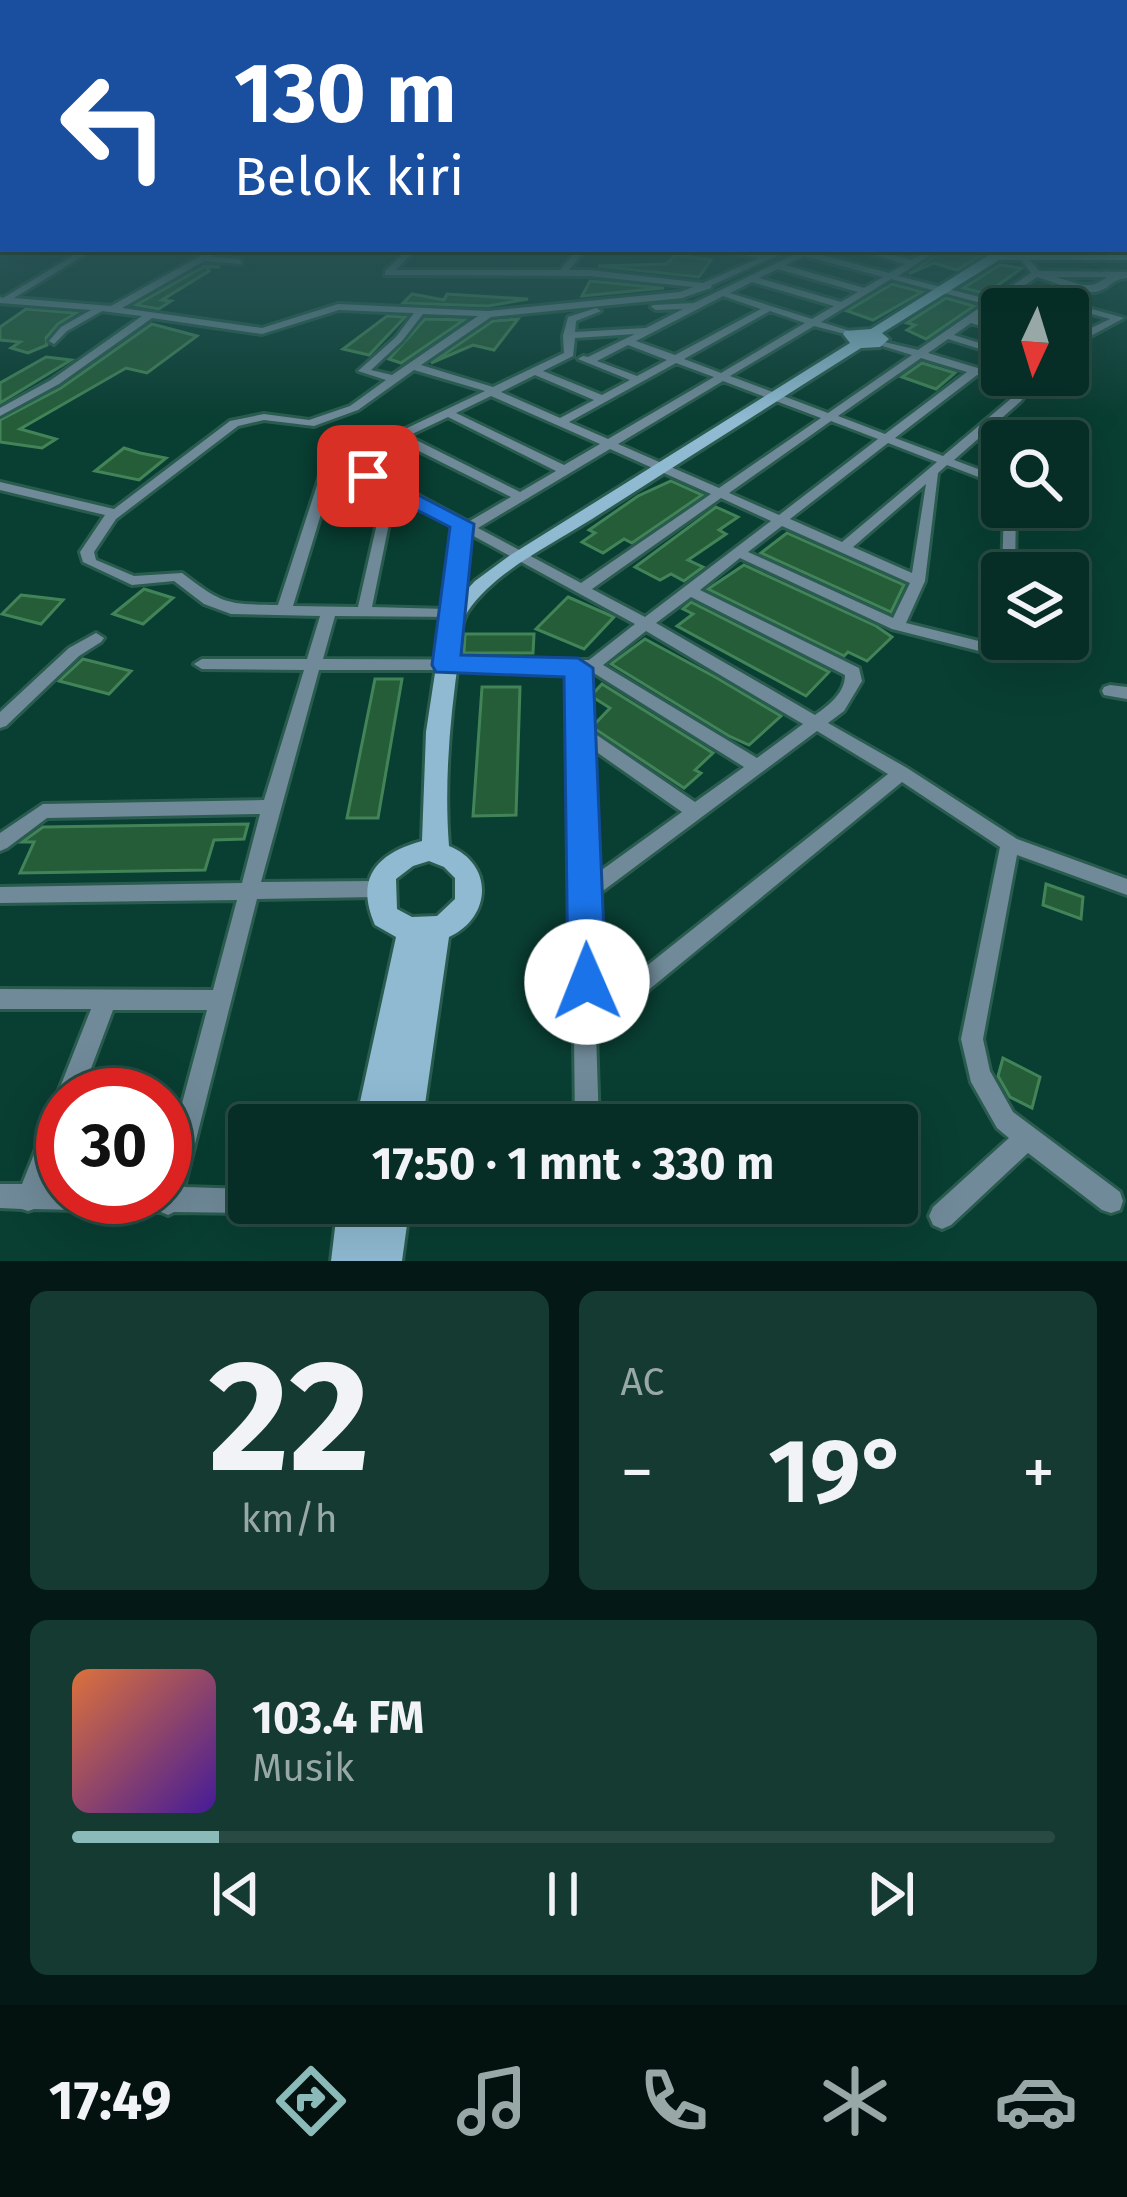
<!DOCTYPE html>
<html lang="id">
<head>
<meta charset="utf-8">
<style>
	body { margin:0; font-family:"Fira Sans",sans-serif; background:#153a32; color:#f1f3f6; height:100vh; display:flex; flex-direction:column; font-size:45px; white-space:nowrap }
	* { box-sizing:border-box; margin:0 }
	p { font-size:39px; color:#98a8a7 }
	.icon { flex:none; width:66px; height:66px; fill:none; stroke:currentColor; stroke-width:2; stroke-linecap:round; stroke-linejoin:round }
	.map { position:relative; height:1261px; overflow:hidden }
	.details { display:flex; flex-direction:column; gap:30px; padding:30px; background:#041915; flex:1 }
	.details>* { flex:none }
	.top-card { position:absolute; left:0px; top:0px; width:1128px; height:252px; box-shadow:0 12px 48px #0002,0 0 0 3px #284a43; background:#1a4fa0; color:#fff; overflow:hidden }
	.needle { width:78px; rotate:184deg }
	.tools { position:absolute; left:981px; top:288px; display:grid; gap:24px }
	.tools a { display:grid; place-items:center; width:108px; height:108px; border-radius:12px; background:#072e26; box-shadow:0 12px 48px #0002,0 0 0 3px #284a43; font-size:60px }
	.speed { position:absolute; left:36px; top:1068px; display:flex; gap:24px; font-size:60px; font-weight:700; text-align:center }
	.speed>* { display:grid; place-content:center; width:156px; height:156px; border-radius:50%; background:#072e26; box-shadow:0 12px 48px #0002,0 0 0 3px #284a43; line-height:1 }
	.speed .limit { border:18px solid #d22; background:#fff; color:#111 }
	.pin { position:absolute; display:grid; place-items:center; width:102px; height:102px; color:#fff; margin:-51px; border-radius:24px; box-shadow:0 6px 18px #0006 }
	.me { position:absolute; width:132px; margin:-66px; rotate:359deg; stroke-linejoin:round; filter:drop-shadow(0 0 9px #0008) }
	.turn { display:flex; align-items:center; gap:42px; height:252px; padding:0 36px; font-size:54px }
	.turn .icon { width:156px; height:156px; stroke-width:2.5 }
	.turn b { display:block; font-size:84px; line-height:102px }
	.big { font-size:90px; font-weight:700; line-height:1.1 }
	.details .tile { flex:1; display:flex; flex-direction:column; justify-content:center; gap:18px; min-width:0; padding:0 42px; border-radius:18px; background:#153a32 }
	.details .dial { align-items:center; gap:0 }
	.dial b { font-size:156px; line-height:1 }
	.song { display:flex; align-items:center; gap:36px }
	.cover { width:144px; height:144px; border-radius:18px; background:linear-gradient(135deg,hsl(20 70% 55%),hsl(260 70% 35%)) }
	.played { height:12px; border-radius:6px; background:linear-gradient(90deg,#8bbbb9 15%,#284a43 15%) }
	.keys { display:flex; justify-content:space-around; direction:ltr }
	.heat { display:flex; justify-content:space-between; align-items:center; font-size:66px; direction:ltr }
	.details .tiles { flex:1; display:grid; gap:30px; grid-template-columns:1fr 1fr }
	.tile:last-child { grid-column:span 2 }
	.trip { position:absolute; left:228px; top:1104px; width:690px; height:120px; border-radius:12px; background:#072e26; box-shadow:0 12px 48px #0002,0 0 0 3px #284a43; font-weight:700; line-height:120px; text-align:center }
	.dock { display:flex; height:192px; justify-content:space-around; align-items:center; background:#03120f; color:#98a8a7 }
	.dock .icon { width:84px; height:84px }
	.dock .selected { color:#8bbbb9 }
	.dock b { font-size:54px; color:#f1f3f6 }
	.map>svg:first-child { display:block }
</style>
</head>
<body>
<div class="map">
<svg width="1127" height="1261" viewBox="0 0 1127 1261">
	<rect width="100%" height="100%" fill="#093e32"/>
	<g fill="#255d39" stroke="#428458" stroke-width="3">
		<polygon points="944,249 987,251 957,270 934,263 909,274"/>
		<polygon points="676,255 711,260 699,277 598,266 666,264"/>
		<polygon points="1000,265 1022,268 988,292 993,293 990,295 963,288"/>
		<polygon points="205,266 220,267 206,267 209,271 162,300 171,301 159,309 136,305"/>
		<polygon points="590,281 664,288 582,296"/>
		<polygon points="892,284 922,292 873,320 847,311"/>
		<polygon points="412,294 444,300 447,294 528,299 488,306 403,303"/>
		<polygon points="946,298 974,306 926,339 907,330 915,325 907,323"/>
		<polygon points="26,309 76,313 58,324 46,338 47,345 28,353 11,348 20,342 0,340 0,327"/>
		<polygon points="387,316 405,317 369,355 343,349"/>
		<polygon points="425,319 464,320 401,363 389,359"/>
		<polygon points="518,319 494,350 473,345 431,363 493,321"/>
		<polygon points="152,324 197,336 147,373 126,368 20,429 56,439 42,448 0,442 0,420 61,388"/>
		<polygon points="46,357 71,360 0,403 0,383"/>
		<polygon points="922,363 955,373 936,389 902,377"/>
		<polygon points="124,448 140,453 166,458 139,480 95,471"/>
		<polygon points="671,481 702,495 632,543 624,539 603,553 582,542 595,533 589,530 638,496"/>
		<polygon points="716,507 738,517 719,530 726,534 688,560 703,567 684,581 671,574 660,580 635,567"/>
		<polygon points="787,533 904,585 891,612 761,553"/>
		<polygon points="744,565 876,626 892,637 867,661 848,652 844,656 708,589"/>
		<polygon points="144,589 173,598 143,624 113,614"/>
		<polygon points="21,595 63,600 41,624 2,614"/>
		<polygon points="568,597 614,617 584,649 536,629"/>
		<polygon points="691,602 829,672 806,696 677,626 693,614 683,609"/>
		<polygon points="465,634 534,634 533,653 464,653"/>
		<polygon points="645,639 717,678 781,716 749,745 729,736 611,664"/>
		<polygon points="83,659 131,671 109,694 59,681"/>
		<polygon points="375,679 402,679 378,818 347,818"/>
		<polygon points="602,684 713,753 695,770 701,773 684,788 592,727 610,708 591,696"/>
		<polygon points="482,687 520,687 516,815 473,816"/>
		<polygon points="248,824 244,839 214,840 205,870 20,873 34,842 22,842 43,827"/>
		<polygon points="1046,884 1083,897 1081,919 1043,905"/>
		<polygon points="1003,1058 1040,1077 1032,1108 1010,1097 998,1076"/>
	</g>
	<g fill="none" stroke-linecap="round" stroke-linejoin="round">
		<g stroke="#295c4f" stroke-width="6">
			<g id="street">
				<path d="M84,249H94L14,298L111,306L213,249H223L211,257L238,259L241,260V264L204,261L122,308L262,328L338,304L488,311L680,292L693,287L590,276L385,275V271L405,252L401,249L414,251L396,270H560L578,249H587L569,270H590L703,283L759,258L714,249C730,249 756,256 770,254C778,252 785,249 792,249L712,285L711,288L682,298L491,317L421,365L493,387L564,353L563,336L568,317L596,308L601,311L576,321L575,332L646,328L683,309L656,310L651,307L653,305L694,303L803,250L889,273L905,264L856,249H870L911,260L930,249H940L898,276L991,300L1031,273L1013,249H1021L1039,271L1127,272V278C1111,279 1112,287 1099,291C1086,296 1051,281 1037,277L1019,289L1124,318L1072,346L1068,347V340L1082,333L1068,329V323L1089,329L1110,319L1014,293L1000,303L1018,309L994,307L977,319L1002,327V333L971,323L954,335L1002,350V356L948,339L928,353L1024,382L1029,375H1039L1021,401L954,460L1002,478V486L947,465L938,473L925,581L906,623L995,645L1002,635V639H1014L1009,653L995,655L892,629L740,558L700,590L859,668L862,681L844,711L828,723L907,768L1017,839L1127,879V895L1017,855L983,1039L990,1071L1013,1112L1120,1192L1123,1201L1120,1210L1111,1213L1102,1210L1028,1153L951,1225L942,1229L933,1225L929,1216L933,1207L1009,1138L997,1128L971,1082L961,1039L1000,847L902,782L596,1033L599,1125H575L570,670H319L261,882L377,881L384,883L387,889L384,895L377,897L257,899L184,1187L249,1189V1203H261L258,1210L249,1213L174,1212L168,1215L161,1212L34,1209L28,1211L22,1209L0,1208V1184H22L55,1102L59,1100L57,1095L91,1009H0V989L213,990L237,900L0,903V887L242,883L260,814L47,818L7,848L0,851V833L43,804L264,800L304,670L202,669L194,664L202,659H307L320,616L231,614L204,604L174,581L132,585L83,562L80,552L105,515L0,490V482L114,509L230,421L264,414L309,420L350,406L386,380L358,371L396,337L414,313L339,310L262,334L152,318L59,384L0,416V408L51,380L142,316L102,311L67,331L54,344L49,341L61,327L91,310L0,303V297L3,298ZM804,256L883,277L864,288L785,265ZM778,269L858,292L841,302L759,278ZM1056,277H1107C1087,292 1078,283 1056,277ZM891,279L985,304L918,350L876,340V344L912,355L828,413L730,376L814,326L853,336V332L821,322ZM752,282L834,306L812,319L730,293ZM723,296L761,309L675,355L636,341ZM770,311L805,323L721,373L684,359ZM423,314L478,316L392,375L371,370L402,341ZM635,334L588,357L583,356L578,359L630,380L602,395L543,371L573,356L575,338ZM628,345L667,360L637,376L597,361ZM921,358L967,372L885,434L838,416ZM676,363L714,377L608,439L569,422ZM414,370L485,391L342,459L320,476L278,605C226,604 224,605 182,573L134,576L96,560L94,552L116,519L238,426L264,420L314,426L358,410ZM535,375L594,400L560,418L501,392ZM977,375L1020,388L1013,397L943,456L895,438ZM723,381L821,418L719,488L618,444ZM491,396L600,444L564,465L456,413ZM448,417L556,471L520,492L408,436ZM831,421L878,439L779,515L729,493ZM399,441L511,497L468,522L355,462ZM888,443L937,462L842,542L790,519ZM610,449L711,494L581,583L478,528ZM347,467L385,488L358,607L293,606L332,478ZM926,484L912,573L853,547ZM395,494L455,526L447,609L372,607ZM721,498L771,521L645,617L592,589ZM782,526L910,583L893,618L748,552ZM468,533L635,624L589,660L323,659L335,616L459,617ZM691,597L845,675C845,693 829,705 815,715L656,623ZM646,631L803,724L757,758L603,665ZM586,670H589L744,767L695,802L588,729ZM817,731L888,774L595,1007L592,899ZM588,746L682,812L592,877ZM113,1010H207L165,1167V1197H63V1185L46,1184L63,1140V1095H81Z"/>
				<polygon points="1004,507 1016,507 1015,573 1002,574"/>
				<polygon points="96,633 104,638 101,642 79,656 6,726 0,728 0,712 69,648"/>
				<polygon points="1110,685 1127,687 1127,699 1104,695 1102,691 1104,687"/>
			</g>
		</g>
		<g stroke="#295c4f" stroke-width="6">
			<g id="secondary">
				<path d="M1127,252V260H999L882,333L889,339L880,347L861,348C771,405 681,462 592,519C551,545 495,571 468,611C460,623 460,642 459,655C450,719 444,782 449,846C494,864 492,917 449,937L422,1125H355L396,937L375,925C354,877 378,853 422,841L426,732L444,614L475,581L509,556L850,343L843,334L845,331L871,329L992,253ZM429,861L444,867L455,878V899L437,916L412,917L397,909L396,879L413,866Z"/>
				<polygon points="338,1203 374,1203 371,1226 374,1203 410,1203 402,1261 331,1261"/>
			</g>
		</g>
		<use href="#street" fill="#708a99" fill-rule="evenodd"/>
		<use href="#secondary" fill="#8fbad2" fill-rule="evenodd"/>
	</g>
	<linearGradient id="sky" x2="0" y2="1"><stop stop-color="#05221c"/><stop offset="0.58" stop-color="#2c585a"/><stop offset="1" stop-color="#2c585a" stop-opacity="0"/></linearGradient>
	<rect width="1127" height="420" fill="url(#sky)"/>
	<polygon fill="#1a73e8" stroke="#114b97" stroke-width="3" points="368,469 474,524 461,655 578,658 593,668 606,982 600,995 587,1000 573,995 568,982 564,677 436,672 432,665 450,527 360,481 357,476"/>
</svg>
<div class="tools">
<a><svg class="needle" viewBox="-14 -14 28 28"><path d="M0-13l5 13h-10z" fill="#e53935"/><path d="M0 13l5-13h-10z" fill="#98a8a7"/></svg></a>
<a><svg class="icon" aria-label="search" viewBox="0 0 24 24"><circle cx="10" cy="10" r="6"/><path d="M15 15l6 6"/></svg></a>
<a><svg class="icon" aria-label="layers" viewBox="0 0 24 24"><path d="M12 4l9 5-9 5-9-5zM3 14l9 5 9-5"/></svg></a>
</div>
<div class="speed"><div class="limit">30</div></div>
<div class="pin" style="left:368px;top:476px;background:#d93025"><svg class="icon" aria-label="arrive" viewBox="0 0 24 24"><path d="M6 21V4h12l-3 4 3 4H6"/></svg></div>
<svg class="me" style="left:587px;top:982px" viewBox="-20 -20 40 40"><circle r="19" fill="#fff"/><path d="M0-13L10 11 0 6-10 11z" fill="#1a73e8"/></svg>
<div class="trip">17:50 · 1 mnt · 330 m</div>
<div class="top-card">
<div class="turn"><svg class="icon" aria-label="left" viewBox="0 0 24 24"><path d="M17 20v-9H6M10 6l-5 5 5 5"/></svg><div><b>130 m</b>Belok kiri</div></div>
</div>
</div>
<section class="details">
<div class="tiles">
<div class="tile dial"><b>22</b><p>km/h</p></div>
<div class="tile"><p>AC</p>
<div class="heat"><a>−</a><b class="big">19°</b><a>+</a></div>
</div>
<div class="tile">
<div class="song"><i class="cover"></i><div><b>103.4 FM</b><p>Musik</p></div></div>
<div class="played"></div>
<div class="keys"><svg class="icon" aria-label="previous" viewBox="0 0 24 24"><path d="M18 5L8 12l10 7zM5 5v14"/></svg><svg class="icon" aria-label="pause" viewBox="0 0 24 24"><path d="M8 5v14M16 5v14"/></svg><svg class="icon" aria-label="next" viewBox="0 0 24 24"><path d="M6 5l10 7-10 7zM19 5v14"/></svg></div>
</div>
</div>
</section>
<nav class="dock">
<b>17:49</b>
<svg class="icon selected" aria-label="directions" viewBox="0 0 24 24"><path d="M12 3l9 9-9 9-9-9zM9 14v-3h6M13 9l2 2-2 2"/></svg>
<svg class="icon" aria-label="music" viewBox="0 0 24 24"><path d="M9 18V5l10-2v13"/><circle cx="6" cy="18" r="3"/><circle cx="16" cy="16" r="3"/></svg>
<svg class="icon" aria-label="phone" viewBox="0 0 24 24"><path d="M5 4h4l2 5-3 2q2 4 5 5l2-3 5 2v4C11 20 4 13 5 4z"/></svg>
<svg class="icon" aria-label="climate" viewBox="0 0 24 24"><path d="M12 3v18M4 7l16 10M4 17L20 7"/></svg>
<svg class="icon" aria-label="car" viewBox="0 0 24 24"><path d="M5 17H2v-5l4-1 3-4h7l3 4 3 1v5h-3M9 17h6M6 11h13"/><circle cx="7" cy="17" r="2"/><circle cx="17" cy="17" r="2"/></svg>
</nav>
</body>
</html>
